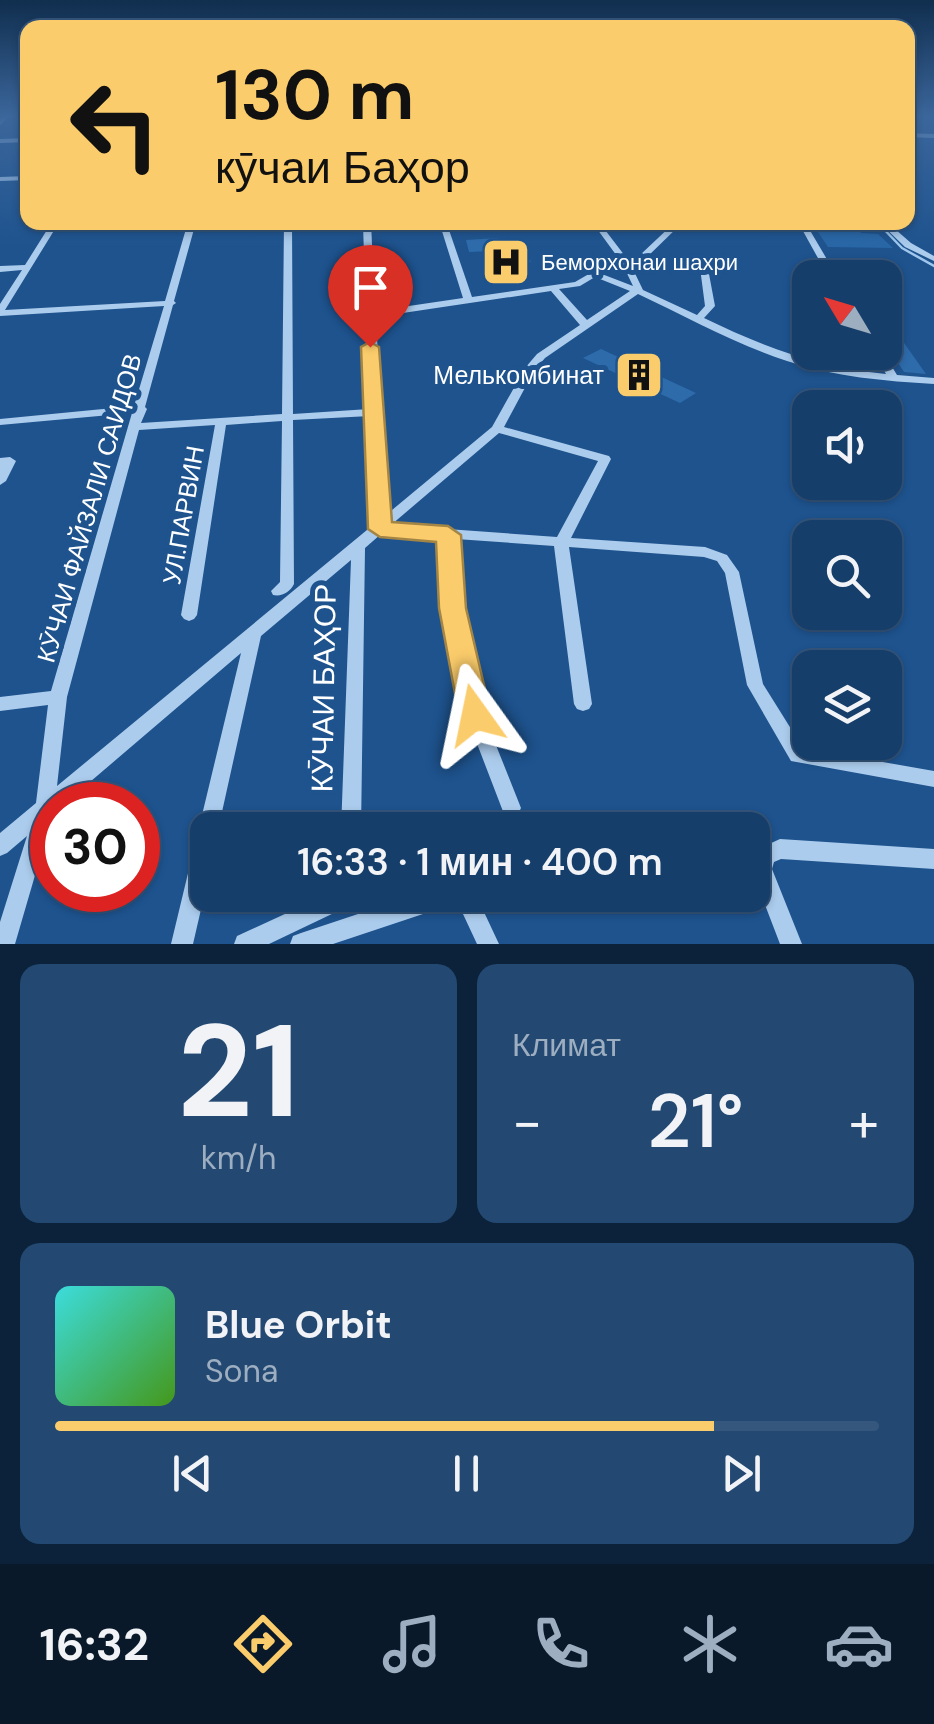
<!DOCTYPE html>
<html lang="ru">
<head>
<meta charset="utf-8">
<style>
	body { margin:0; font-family:"DM Sans",sans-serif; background:#234972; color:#f1f3f6; height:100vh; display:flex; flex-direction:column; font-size:38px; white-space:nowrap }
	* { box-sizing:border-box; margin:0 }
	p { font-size:32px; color:#9eaec1 }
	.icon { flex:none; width:55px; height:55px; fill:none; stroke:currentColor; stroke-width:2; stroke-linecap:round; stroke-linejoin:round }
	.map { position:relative; height:944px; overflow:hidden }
	.sheet { display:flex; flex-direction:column; gap:20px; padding:20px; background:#0c223a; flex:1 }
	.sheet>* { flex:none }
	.top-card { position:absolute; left:20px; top:20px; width:895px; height:210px; border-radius:20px; box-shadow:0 2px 8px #0004,0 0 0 2px #35577e; background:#fbcc6b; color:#111; overflow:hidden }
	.needle { width:65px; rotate:308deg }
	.fabs { position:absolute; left:792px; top:260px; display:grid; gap:20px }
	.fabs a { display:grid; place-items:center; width:110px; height:110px; border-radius:20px; background:#163e6a; box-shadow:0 2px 8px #0004,0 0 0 2px #35577e; font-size:50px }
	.speed { position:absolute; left:30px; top:782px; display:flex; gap:20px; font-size:50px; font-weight:700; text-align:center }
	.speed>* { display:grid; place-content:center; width:130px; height:130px; border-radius:50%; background:#163e6a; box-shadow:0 2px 8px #0004,0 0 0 2px #35577e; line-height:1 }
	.speed .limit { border:15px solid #d22; background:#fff; color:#111 }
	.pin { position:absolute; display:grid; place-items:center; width:85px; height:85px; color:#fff; margin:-102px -42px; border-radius:50% 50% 50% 0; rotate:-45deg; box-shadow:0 0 10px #0007 }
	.pin .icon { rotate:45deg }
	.me { position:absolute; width:110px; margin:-55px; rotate:348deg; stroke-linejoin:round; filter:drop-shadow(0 0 8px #0008) }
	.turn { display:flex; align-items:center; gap:35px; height:210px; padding:0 30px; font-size:45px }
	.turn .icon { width:130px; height:130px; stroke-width:2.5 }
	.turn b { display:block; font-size:70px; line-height:85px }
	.big { font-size:75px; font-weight:600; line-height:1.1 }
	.sheet .widget { flex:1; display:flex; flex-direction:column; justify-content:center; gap:15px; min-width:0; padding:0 35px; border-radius:20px; background:#234972 }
	.sheet .dial { align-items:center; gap:0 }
	.dial b { font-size:130px; line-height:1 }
	.song { display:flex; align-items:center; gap:30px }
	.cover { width:120px; height:120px; border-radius:15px; background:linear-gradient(135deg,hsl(180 70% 55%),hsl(100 70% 35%)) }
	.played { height:10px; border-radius:5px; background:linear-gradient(90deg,#fbcc6b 80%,#35577e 80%) }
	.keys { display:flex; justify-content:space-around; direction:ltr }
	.heat { display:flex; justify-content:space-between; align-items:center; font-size:55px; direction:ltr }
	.sheet .tiles { flex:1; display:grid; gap:20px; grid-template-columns:1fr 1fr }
	.widget:last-child { grid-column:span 2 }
	.trip { position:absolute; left:190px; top:812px; width:580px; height:100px; border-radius:20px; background:#163e6a; box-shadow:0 2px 8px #0004,0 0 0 2px #35577e; font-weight:600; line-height:100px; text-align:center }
	.tab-bar { display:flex; height:160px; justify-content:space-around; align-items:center; background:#09192a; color:#9eaec1 }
	.tab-bar .icon { width:70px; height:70px }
	.tab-bar .current { color:#fbcc6b }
	.tab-bar b { font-size:45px; color:#f1f3f6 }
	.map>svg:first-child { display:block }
</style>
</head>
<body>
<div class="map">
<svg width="934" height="944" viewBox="0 0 934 944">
	<rect width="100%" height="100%" fill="#1e538e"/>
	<polygon fill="#2866a6" points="812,223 855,223 861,233 878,234 893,248 828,247"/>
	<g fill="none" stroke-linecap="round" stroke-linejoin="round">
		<polyline stroke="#9fc7ee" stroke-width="2.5" points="877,222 902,248 934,266"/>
	</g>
	<g fill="#2e6bab">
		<polygon points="498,238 503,250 524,249 531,262 494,263 491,251 469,252 466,240"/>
		<polygon points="885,332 897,333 926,374 904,372 885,343"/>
		<polygon points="601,349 696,393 680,403 583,358"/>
	</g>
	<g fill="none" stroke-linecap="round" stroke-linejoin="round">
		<g fill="#accced" fill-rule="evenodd">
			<polygon points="5,115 11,115 0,125 0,120"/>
			<polygon points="908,133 934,134 934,138 908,137"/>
			<polygon points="28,138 28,142 0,143 0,139"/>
			<polygon points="28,176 28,180 0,181 0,177"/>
			<path d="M52,222H59L58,224L152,222L55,229L5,310L165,301L188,222H196L174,301L176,303L173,305L145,407L147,409L141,423L282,414L284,222H292L293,414L369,409L366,317L364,315L366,313L363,225L296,224L293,222H371L375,311L463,298L441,228L432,222H441L448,227L472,297L575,282L594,271L633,286L622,263L592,222H599L625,256H639L675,222H683L644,260L629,261L643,290L697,315L705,306L699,260L706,258L715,306L704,318C766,348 817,367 886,374L873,352H883L897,375L934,378V384C885,381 835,377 787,361C735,344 687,317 638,294L545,358L534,371L504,427L609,456L611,459L571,538L705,547L727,555L739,572L763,684L803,748L934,771V787L791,761L747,685L725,573L717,561L704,557L569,547L592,704L589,709L583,711L577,709L574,704L554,546L456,539L460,608L484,715L521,808L518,814L511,817L504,814L466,715L444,608L442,538L381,534L365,548L361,830H341L351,560L261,636L218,830H208V879L193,944H171L241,653L63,805H52V817L15,944H0V922L27,836L7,853L0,856V833L36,803L48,705L0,711V697L51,691L132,413L0,425V419L134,406L164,306L0,316V304L22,270L0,272V266L25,265ZM595,277L630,291L587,320L559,289L580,286ZM551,291L580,325L537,354L525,368L492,427L386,515L376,317ZM370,416L373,525L57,786L67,697L139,430L215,425L181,615L184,619L189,621L194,619L197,615L226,425L282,421L280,582L271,591L273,595C282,597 290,592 294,584L293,420ZM499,433L598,461L557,537L391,525Z"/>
			<polygon points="798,222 805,222 838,278 829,278"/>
			<polygon points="879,222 887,222 911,243 934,256 934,261 905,247"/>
			<polygon points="10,457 16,461 6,481 0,485 0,458"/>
			<polygon points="780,839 934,849 934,869 781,859 774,862 772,869 802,944 780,944 752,871 758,849"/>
			<polygon points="326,895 361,895 357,902 269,944 234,944 237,936"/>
			<polygon points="415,895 476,895 499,944 477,944 456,899 454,902 447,906 333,944 290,944 293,936 301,933"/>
		</g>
	</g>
	<linearGradient id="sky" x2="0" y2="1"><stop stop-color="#102e4e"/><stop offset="0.47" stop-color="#3b669b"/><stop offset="1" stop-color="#3b669b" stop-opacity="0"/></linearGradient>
	<rect width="934" height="247" fill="url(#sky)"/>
	<polygon fill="#fbcc6b" stroke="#a38546" stroke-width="2.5" points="370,342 379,347 392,522 448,526 461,535 466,608 491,715 486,724 475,728 464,724 459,715 439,608 436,542 380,537 368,529 361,347"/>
	<defs>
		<g id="hospital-square" transform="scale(2.5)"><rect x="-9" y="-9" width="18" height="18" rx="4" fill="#fbcc6b" stroke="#1e538e"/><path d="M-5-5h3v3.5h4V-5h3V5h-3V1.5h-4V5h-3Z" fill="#111"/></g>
		<g id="building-square" transform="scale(2.5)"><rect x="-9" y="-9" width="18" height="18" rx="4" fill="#fbcc6b" stroke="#1e538e"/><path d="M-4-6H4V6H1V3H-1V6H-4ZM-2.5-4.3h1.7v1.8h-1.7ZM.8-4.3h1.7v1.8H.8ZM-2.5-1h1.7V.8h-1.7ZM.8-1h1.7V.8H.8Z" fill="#111"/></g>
	</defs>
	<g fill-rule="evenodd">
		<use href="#hospital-square" x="506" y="262"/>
		<use href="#building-square" x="639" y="375"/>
	</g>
	<g text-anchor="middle" stroke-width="10" stroke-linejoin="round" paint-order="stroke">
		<g font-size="22" fill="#fff" stroke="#1e538e" text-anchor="start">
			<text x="541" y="270">Беморхонаи шахри</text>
		</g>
		<g font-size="25" fill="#fff" stroke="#1e538e" text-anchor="end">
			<text x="604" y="384">Мелькомбинат</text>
		</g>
		<g font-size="25" fill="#fff" stroke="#1e538e">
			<text transform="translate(89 508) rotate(-74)" y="9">КӮЧАИ ФАЙЗАЛИ САИДОВ</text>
			<text transform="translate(183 515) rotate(-80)" y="9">УЛ.ПАРВИН</text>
		</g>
		<g font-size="30" fill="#fff" stroke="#1e538e">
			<text transform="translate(324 688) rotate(-89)" y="10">КӮЧАИ БАҲОР</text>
		</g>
	</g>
</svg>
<div class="fabs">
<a><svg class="needle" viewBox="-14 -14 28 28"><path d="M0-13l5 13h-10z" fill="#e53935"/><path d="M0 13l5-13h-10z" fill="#9eaec1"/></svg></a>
<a><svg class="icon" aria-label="sound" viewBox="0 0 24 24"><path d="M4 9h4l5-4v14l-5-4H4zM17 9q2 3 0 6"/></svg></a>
<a><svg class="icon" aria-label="search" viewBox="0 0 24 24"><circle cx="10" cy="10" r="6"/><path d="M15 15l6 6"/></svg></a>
<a><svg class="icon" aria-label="layers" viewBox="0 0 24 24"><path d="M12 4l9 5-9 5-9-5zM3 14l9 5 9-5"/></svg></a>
</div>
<div class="speed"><div class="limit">30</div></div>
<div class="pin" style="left:370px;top:347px;background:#d93025"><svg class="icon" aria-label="arrive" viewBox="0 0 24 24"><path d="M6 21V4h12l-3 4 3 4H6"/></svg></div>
<svg class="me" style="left:475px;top:715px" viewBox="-20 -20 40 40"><path d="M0-17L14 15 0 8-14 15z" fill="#fbcc6b" stroke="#fff" stroke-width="4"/></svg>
<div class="trip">16:33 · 1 мин · 400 m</div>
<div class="top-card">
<div class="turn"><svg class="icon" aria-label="left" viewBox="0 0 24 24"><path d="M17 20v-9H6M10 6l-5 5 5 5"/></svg><div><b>130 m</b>кӯчаи Баҳор</div></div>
</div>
</div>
<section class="sheet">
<div class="tiles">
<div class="widget dial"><b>21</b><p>km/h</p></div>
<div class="widget"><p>Климат</p>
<div class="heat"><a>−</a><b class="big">21°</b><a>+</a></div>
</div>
<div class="widget">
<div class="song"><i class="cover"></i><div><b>Blue Orbit</b><p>Sona</p></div></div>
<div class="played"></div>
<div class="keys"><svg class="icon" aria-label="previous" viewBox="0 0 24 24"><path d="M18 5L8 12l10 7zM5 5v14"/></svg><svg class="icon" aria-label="pause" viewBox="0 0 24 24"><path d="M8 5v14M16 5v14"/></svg><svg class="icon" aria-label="next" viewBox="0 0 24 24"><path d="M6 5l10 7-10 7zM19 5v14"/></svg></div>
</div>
</div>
</section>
<nav class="tab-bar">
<b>16:32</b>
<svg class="icon current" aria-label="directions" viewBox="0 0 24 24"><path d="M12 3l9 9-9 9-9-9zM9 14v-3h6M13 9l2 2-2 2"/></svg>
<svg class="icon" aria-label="music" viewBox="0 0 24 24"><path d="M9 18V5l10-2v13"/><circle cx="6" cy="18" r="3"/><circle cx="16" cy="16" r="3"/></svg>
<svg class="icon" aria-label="phone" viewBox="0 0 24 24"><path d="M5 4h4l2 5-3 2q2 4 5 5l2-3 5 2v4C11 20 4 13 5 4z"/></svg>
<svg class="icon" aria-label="climate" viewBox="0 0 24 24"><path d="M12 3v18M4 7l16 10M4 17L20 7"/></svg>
<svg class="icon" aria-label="car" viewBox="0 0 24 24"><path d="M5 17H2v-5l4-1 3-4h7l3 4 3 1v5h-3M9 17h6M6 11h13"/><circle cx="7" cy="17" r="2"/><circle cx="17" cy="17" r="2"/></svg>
</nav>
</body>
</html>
